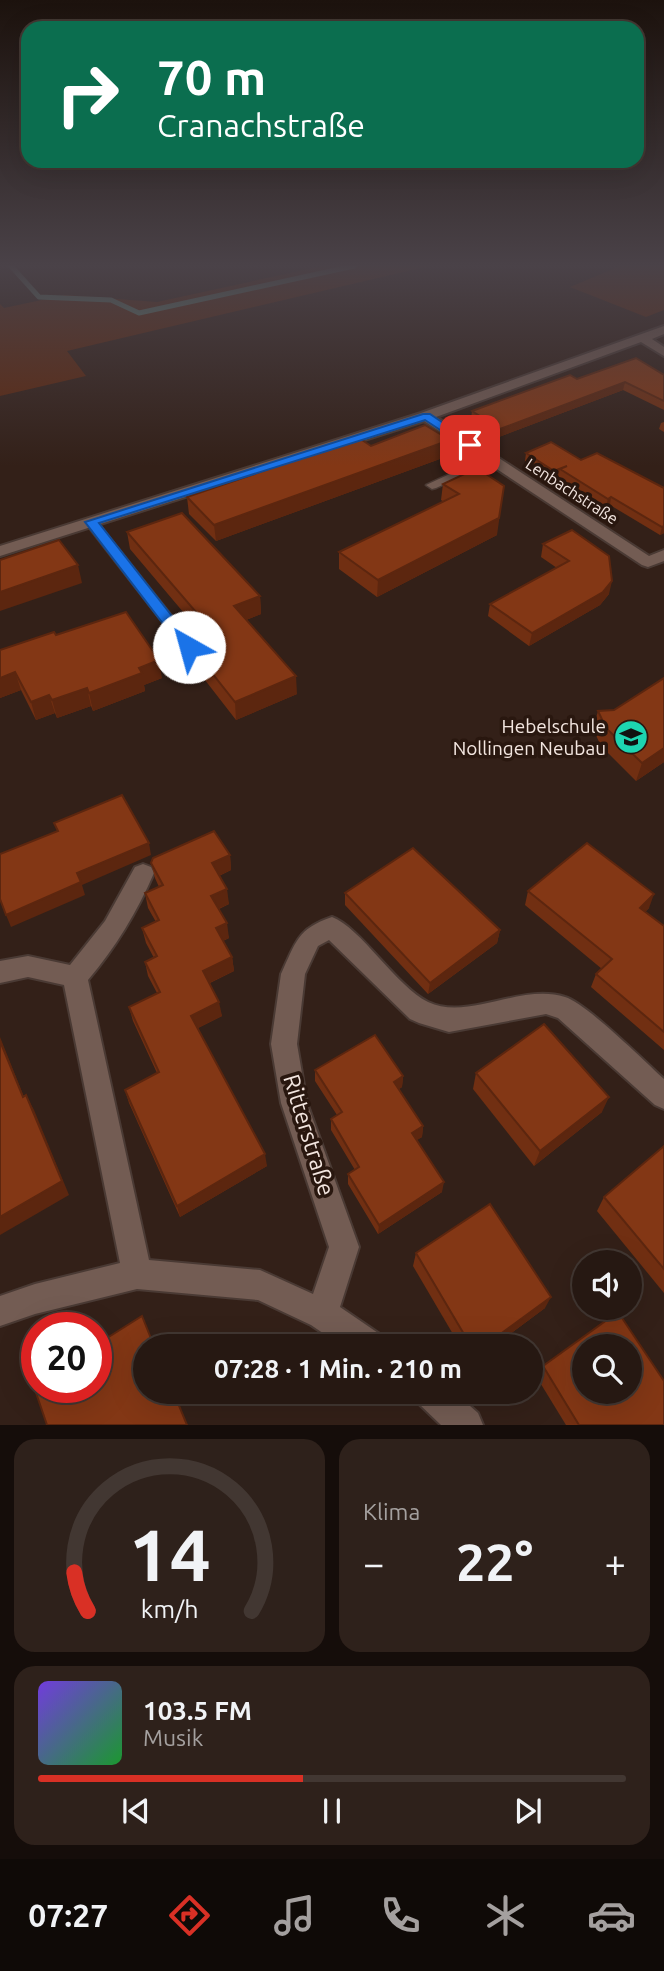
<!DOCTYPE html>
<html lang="de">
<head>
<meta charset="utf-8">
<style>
	body { margin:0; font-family:Ubuntu,sans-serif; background:#2e211b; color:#f1f3f6; height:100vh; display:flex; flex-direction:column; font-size:26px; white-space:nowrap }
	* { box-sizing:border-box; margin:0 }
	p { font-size:23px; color:#a4a09f }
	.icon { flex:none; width:38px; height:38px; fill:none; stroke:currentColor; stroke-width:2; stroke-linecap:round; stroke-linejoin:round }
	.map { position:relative; height:1425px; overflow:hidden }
	.sheet { display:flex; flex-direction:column; gap:14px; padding:14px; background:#150d0a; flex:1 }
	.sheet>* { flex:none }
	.banner { position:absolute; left:21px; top:21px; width:623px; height:147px; border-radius:21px; box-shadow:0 7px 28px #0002,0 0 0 2px #423732; background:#0b6e4f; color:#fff; overflow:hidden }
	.buttons { position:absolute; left:572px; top:1250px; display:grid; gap:14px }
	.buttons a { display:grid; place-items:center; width:70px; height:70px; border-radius:50%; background:#261812; box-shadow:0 7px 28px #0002,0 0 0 2px #423732; font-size:35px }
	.speed { position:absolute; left:21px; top:1312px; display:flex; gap:14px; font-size:35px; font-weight:700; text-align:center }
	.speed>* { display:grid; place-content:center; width:91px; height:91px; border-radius:50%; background:#261812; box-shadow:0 7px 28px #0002,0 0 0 2px #423732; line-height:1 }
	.speed .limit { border:10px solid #d22; background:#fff; color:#111 }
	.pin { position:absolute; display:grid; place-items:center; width:60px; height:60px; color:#fff; margin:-30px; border-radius:14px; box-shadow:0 4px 10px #0006 }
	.me { position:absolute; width:77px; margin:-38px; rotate:322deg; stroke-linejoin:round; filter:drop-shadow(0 0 5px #0008) }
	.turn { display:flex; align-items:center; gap:24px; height:147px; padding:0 21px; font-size:32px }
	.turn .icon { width:91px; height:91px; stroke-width:2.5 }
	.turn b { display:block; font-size:49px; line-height:60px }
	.big { font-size:52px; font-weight:700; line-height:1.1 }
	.sheet .tile { flex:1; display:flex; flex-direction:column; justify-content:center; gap:10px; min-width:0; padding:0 24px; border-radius:21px; background:#2e211b }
	.sheet .dial { align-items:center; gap:0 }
	.dial svg { height:182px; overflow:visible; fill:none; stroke:#423732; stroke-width:7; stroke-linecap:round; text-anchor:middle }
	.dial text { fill:#f1f3f6; stroke:none }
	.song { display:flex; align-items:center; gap:21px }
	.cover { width:84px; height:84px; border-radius:10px; background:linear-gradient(135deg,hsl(260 70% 55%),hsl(130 70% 35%)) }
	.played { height:7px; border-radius:4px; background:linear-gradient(90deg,#d93025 45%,#423732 45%) }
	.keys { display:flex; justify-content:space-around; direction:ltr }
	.heat { display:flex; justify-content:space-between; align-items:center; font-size:38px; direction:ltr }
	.sheet .tiles { flex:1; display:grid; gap:14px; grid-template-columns:1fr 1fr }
	.tile:last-child { grid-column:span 2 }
	.trip { position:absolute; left:133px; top:1334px; width:410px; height:70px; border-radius:35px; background:#261812; box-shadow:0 7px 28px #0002,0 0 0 2px #423732; font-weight:700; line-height:70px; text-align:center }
	.tabs { display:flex; height:112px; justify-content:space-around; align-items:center; background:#0f0a07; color:#a4a09f }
	.tabs .icon { width:49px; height:49px }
	.tabs .on { color:#d93025 }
	.tabs b { font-size:32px; color:#f1f3f6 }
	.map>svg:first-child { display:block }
</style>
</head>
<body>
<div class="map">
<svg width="664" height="1425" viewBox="0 0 664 1425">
	<rect width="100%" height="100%" fill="#332018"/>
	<g fill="#5f270d">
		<polygon points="322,266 429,266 67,351 86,376 0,396 0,304 4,308 65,295 157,302"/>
		<polygon points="620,266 664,266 664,310 646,317 570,287"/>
	</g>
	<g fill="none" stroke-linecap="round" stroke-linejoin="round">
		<polyline stroke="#61897d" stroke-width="5" points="11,266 39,297 111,300 139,313 354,266"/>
		<g stroke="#4a3a34" stroke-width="3">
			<g id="service">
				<polygon points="491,455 497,459 495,461 436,488 432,489 426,485"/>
				<polygon points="91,518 95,519 194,644 196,647 194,650 184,650 87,525 87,519"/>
			</g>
		</g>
		<g stroke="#4a3a34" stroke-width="4">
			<g id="minor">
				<polygon points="664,326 664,334 652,339 664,347 664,356 641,342 436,417 649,556 664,550 664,561 648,567 642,565 424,421 0,556 0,546 421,413"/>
				<path d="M143,864L151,867L154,873C137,912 116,947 88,980L149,1260L260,1270L313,1294L329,1247L281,1103L271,1044L281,974C296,942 297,929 332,917C360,927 397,987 428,1002C468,1021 521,983 565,997C586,1003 644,1061 664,1079V1109L655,1105L558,1018L546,1014L449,1032L419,1023L410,1019L329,940L318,946L305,974L297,1044L307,1103L359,1247L340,1307L381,1335L386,1346H342L311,1325L258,1300L137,1289L35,1314L0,1326V1296L35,1284L120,1263L64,985L28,977L0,983V961L28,956L70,965L105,921L135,867Z"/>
				<polygon points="412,1391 453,1391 478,1413 483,1425 441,1425 417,1402"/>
			</g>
		</g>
		<use href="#service" fill="#735c53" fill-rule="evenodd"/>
		<use href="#minor" fill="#735c53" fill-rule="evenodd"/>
	</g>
	<g fill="#712f12">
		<polygon points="664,375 664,410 623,390 499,437 471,419 472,411"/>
		<polygon points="664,422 664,432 659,429 661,423"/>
		<polygon points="450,440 448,456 216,541 189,514 187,497"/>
		<polygon points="526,453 581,460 664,488 664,533 660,535 610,505 606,506 558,477 553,479 525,461"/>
		<polygon points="477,468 497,535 377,597 339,569 339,552 444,502 441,500 443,484"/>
		<polygon points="572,530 609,594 600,605 529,646 488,616 490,604 557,568 541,557 543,544"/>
		<polygon points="127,532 260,596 261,614 246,620 297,694 236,720 191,662 189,644 205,638 130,549"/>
		<polygon points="56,635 162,678 144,685 145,691 93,711 91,706 57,718 55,713 36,720 21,690 0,698 0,650"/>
		<polygon points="664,678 664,762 636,781 601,746 593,729 598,711 614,710"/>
		<polygon points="230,855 231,870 219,876 229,904 219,909 229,938 223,941 232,957 234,971 210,983 222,1016 198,1028 267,1166 180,1217 129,1103 125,1090 157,1073 133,1021 129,1007 157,993 148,976 145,962 154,958 146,943 142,928 156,922 148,908 145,893 159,887 155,878 151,863"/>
		<polygon points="528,891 649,908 645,912 664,926 664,1050 591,987 596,974 602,969 525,905"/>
		<polygon points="345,893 500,930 497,943 428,994 345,905"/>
		<polygon points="315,1070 403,1076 402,1087 399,1089 423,1126 422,1137 416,1140 442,1192 378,1234 348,1184 348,1174 355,1170 331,1130 331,1119 337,1115 315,1081"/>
		<polygon points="476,1073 602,1112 534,1166 473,1089"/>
		<polygon points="664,1146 664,1293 597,1211 604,1197"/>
		<polygon points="416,1253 545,1308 494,1346 460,1346 413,1266"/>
		<polygon points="543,1366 664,1425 566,1425 536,1376"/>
	</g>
	<g fill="#5c260f">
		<polygon points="625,382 623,390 499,437 500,429"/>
		<polygon points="450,440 448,456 216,541 214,525"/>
		<polygon points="567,466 560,469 558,477 553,479 554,471"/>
		<polygon points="504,486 497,535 377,597 378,580"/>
		<polygon points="611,497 610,505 606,506 608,499"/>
		<polygon points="664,526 664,533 660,535 662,527"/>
		<polygon points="78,565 82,583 0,611 0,592"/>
		<polygon points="612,581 609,594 600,605 529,646 532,633"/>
		<polygon points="260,596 261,614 236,624 234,606"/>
		<polygon points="159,660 162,678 144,685 145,691 93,711 89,693 139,668"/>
		<polygon points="15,672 21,690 0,698 0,678"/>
		<polygon points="296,676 297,694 236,720 235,702"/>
		<polygon points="87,688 91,706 57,718 52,700"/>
		<polygon points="49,695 55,713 36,720 31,702"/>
		<polygon points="664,748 664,762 636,781 642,763"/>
		<polygon points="149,843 151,855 82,885 85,895 11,927 6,915 77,873"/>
		<polygon points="230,855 231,870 214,878 212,863"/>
		<polygon points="227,889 229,904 213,911 211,896"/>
		<polygon points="654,894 649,908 635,921 640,908"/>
		<polygon points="227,923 229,938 218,943 216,928"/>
		<polygon points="500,930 497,943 428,994 430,983"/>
		<polygon points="232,957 234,971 205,985 203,971"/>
		<polygon points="219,1002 222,1016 194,1030 191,1016"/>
		<polygon points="0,1037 30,1112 23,1097 0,1041"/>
		<polygon points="403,1076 402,1087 393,1093 394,1082"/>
		<polygon points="26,1095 34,1110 69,1195 0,1235 0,1217"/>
		<polygon points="609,1097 602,1112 534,1166 540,1151"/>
		<polygon points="423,1126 422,1137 411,1144 412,1133"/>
		<polygon points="265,1154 267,1166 180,1217 177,1206"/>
		<polygon points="444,1182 442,1192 378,1234 379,1225"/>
		<polygon points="551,1297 545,1308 494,1346 484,1346"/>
	</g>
	<g fill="#833715" stroke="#5c260f" stroke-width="2" fill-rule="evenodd">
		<polygon points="636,358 664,375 664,401 625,382 500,429 472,411 570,375 577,379"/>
		<polygon points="425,425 450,440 214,525 187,497 359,438 371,446"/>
		<polygon points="551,442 581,460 597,453 664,488 664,526 662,527 611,497 608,499 560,469 567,466 554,471 526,453"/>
		<polygon points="477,468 504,486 499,518 378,580 339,552 459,494 443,484"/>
		<polygon points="182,513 260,596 234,606 296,676 235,702 189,644 215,634 127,532"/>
		<polygon points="572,530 609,556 612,581 603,592 532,633 490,604 569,561 543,544"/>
		<polygon points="59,540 78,565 0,592 0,560"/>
		<polygon points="126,612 159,660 139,668 142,673 89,693 87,688 52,700 49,695 31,702 15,672 0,678 0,650 54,632 56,635"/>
		<polygon points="664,678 664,748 642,763 606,728 598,711 614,710"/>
		<polygon points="122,795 149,843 77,873 81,882 6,915 0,899 0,854 58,831 54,823"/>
		<polygon points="214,831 230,855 212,863 227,889 211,896 227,923 216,928 232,957 203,971 219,1002 191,1016 265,1154 177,1206 125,1090 159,1072 129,1007 160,992 145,962 157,956 142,928 159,920 145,893 163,885 151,863 153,858"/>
		<polygon points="587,843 654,894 640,908 664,926 664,1032 596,974 612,959 528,891"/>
		<polygon points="413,848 500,930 430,983 345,893"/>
		<polygon points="544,1024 609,1097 540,1151 476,1073"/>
		<polygon points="375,1035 403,1076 394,1082 423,1126 412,1133 444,1182 379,1225 348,1174 359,1167 331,1119 342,1112 315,1070"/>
		<polygon points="0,1041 23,1097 26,1095 62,1181 0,1217"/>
		<polygon points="664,1146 664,1269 604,1197"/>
		<polygon points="490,1204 551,1297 484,1346 471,1346 416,1253"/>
		<path d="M618,1312L664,1381V1425H579L543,1366ZM584,1346H630V1391H584Z"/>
		<polygon points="142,1316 154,1346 145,1346 145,1391 173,1391 187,1425 47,1425 33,1384 37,1382 37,1388 96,1388 96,1345"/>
	</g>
	<linearGradient id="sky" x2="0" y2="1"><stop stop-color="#1c120d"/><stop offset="0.57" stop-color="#4a4248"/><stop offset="1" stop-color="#4a4248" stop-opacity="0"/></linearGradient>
	<rect width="664" height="466" fill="url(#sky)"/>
	<polygon fill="#1a73e8" stroke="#114b97" stroke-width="2" points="423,414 430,414 476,445 466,447 425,420 99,523 194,644 196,647 194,651 184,651 85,522"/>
	<defs>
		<g id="school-disc" transform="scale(1.75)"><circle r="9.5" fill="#1dd5b1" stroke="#29170f"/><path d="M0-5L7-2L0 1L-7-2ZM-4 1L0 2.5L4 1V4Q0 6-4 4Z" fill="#111"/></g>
	</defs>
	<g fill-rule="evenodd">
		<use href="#school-disc" x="631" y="737"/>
	</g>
	<g text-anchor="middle" stroke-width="7" stroke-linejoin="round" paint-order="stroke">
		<g font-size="16" fill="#f3e6e0" stroke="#29170f">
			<text transform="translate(572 491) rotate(33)" y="6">Lenbachstraße</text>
		</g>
		<g font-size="19" fill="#f3e6e0" stroke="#29170f" text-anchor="end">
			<text x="606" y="733">Hebelschule<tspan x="606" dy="22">Nollingen Neubau</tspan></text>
		</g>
		<g font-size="23" fill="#f3e6e0" stroke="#29170f">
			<text transform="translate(309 1135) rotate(73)" y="8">Ritterstraße</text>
		</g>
	</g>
</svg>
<div class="buttons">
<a><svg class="icon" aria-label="sound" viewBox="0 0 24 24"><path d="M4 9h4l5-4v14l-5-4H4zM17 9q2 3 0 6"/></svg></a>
<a><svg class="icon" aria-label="search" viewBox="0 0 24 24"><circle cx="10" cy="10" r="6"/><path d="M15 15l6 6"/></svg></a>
</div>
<div class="speed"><div class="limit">20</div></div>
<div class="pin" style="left:470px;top:445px;background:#d93025"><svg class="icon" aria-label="arrive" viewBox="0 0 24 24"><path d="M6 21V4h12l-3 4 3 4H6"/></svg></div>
<svg class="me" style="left:189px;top:647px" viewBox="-20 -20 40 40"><circle r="19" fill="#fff"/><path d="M0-13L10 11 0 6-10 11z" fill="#1a73e8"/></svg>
<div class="trip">07:28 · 1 Min. · 210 m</div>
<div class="banner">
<div class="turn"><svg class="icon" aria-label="right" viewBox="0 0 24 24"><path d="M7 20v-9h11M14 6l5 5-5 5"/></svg><div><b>70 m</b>Cranachstraße</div></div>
</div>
</div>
<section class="sheet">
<div class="tiles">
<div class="tile dial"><svg viewBox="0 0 100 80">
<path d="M14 69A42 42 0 1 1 86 69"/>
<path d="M14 69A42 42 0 0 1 8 52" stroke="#d93025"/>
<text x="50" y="56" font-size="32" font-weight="700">14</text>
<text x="50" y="72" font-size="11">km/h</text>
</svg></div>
<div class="tile"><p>Klima</p>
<div class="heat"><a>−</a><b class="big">22°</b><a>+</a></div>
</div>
<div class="tile">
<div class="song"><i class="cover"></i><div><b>103.5 FM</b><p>Musik</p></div></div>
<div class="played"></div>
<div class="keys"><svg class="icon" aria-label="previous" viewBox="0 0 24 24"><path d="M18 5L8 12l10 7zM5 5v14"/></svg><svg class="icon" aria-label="pause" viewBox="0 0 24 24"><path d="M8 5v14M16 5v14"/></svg><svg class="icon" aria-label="next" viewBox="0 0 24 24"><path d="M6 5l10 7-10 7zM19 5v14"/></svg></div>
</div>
</div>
</section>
<nav class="tabs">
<b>07:27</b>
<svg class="icon on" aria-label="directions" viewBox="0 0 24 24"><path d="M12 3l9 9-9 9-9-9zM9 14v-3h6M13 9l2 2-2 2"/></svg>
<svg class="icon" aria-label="music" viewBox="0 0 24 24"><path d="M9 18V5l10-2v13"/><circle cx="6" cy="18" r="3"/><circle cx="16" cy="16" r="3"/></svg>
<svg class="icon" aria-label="phone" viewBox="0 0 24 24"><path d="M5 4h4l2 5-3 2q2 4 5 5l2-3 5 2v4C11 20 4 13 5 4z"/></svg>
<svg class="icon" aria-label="climate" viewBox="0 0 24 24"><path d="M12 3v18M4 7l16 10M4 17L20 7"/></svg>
<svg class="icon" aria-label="car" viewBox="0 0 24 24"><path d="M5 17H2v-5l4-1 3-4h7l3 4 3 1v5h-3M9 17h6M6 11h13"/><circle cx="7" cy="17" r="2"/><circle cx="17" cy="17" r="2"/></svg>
</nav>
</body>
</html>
